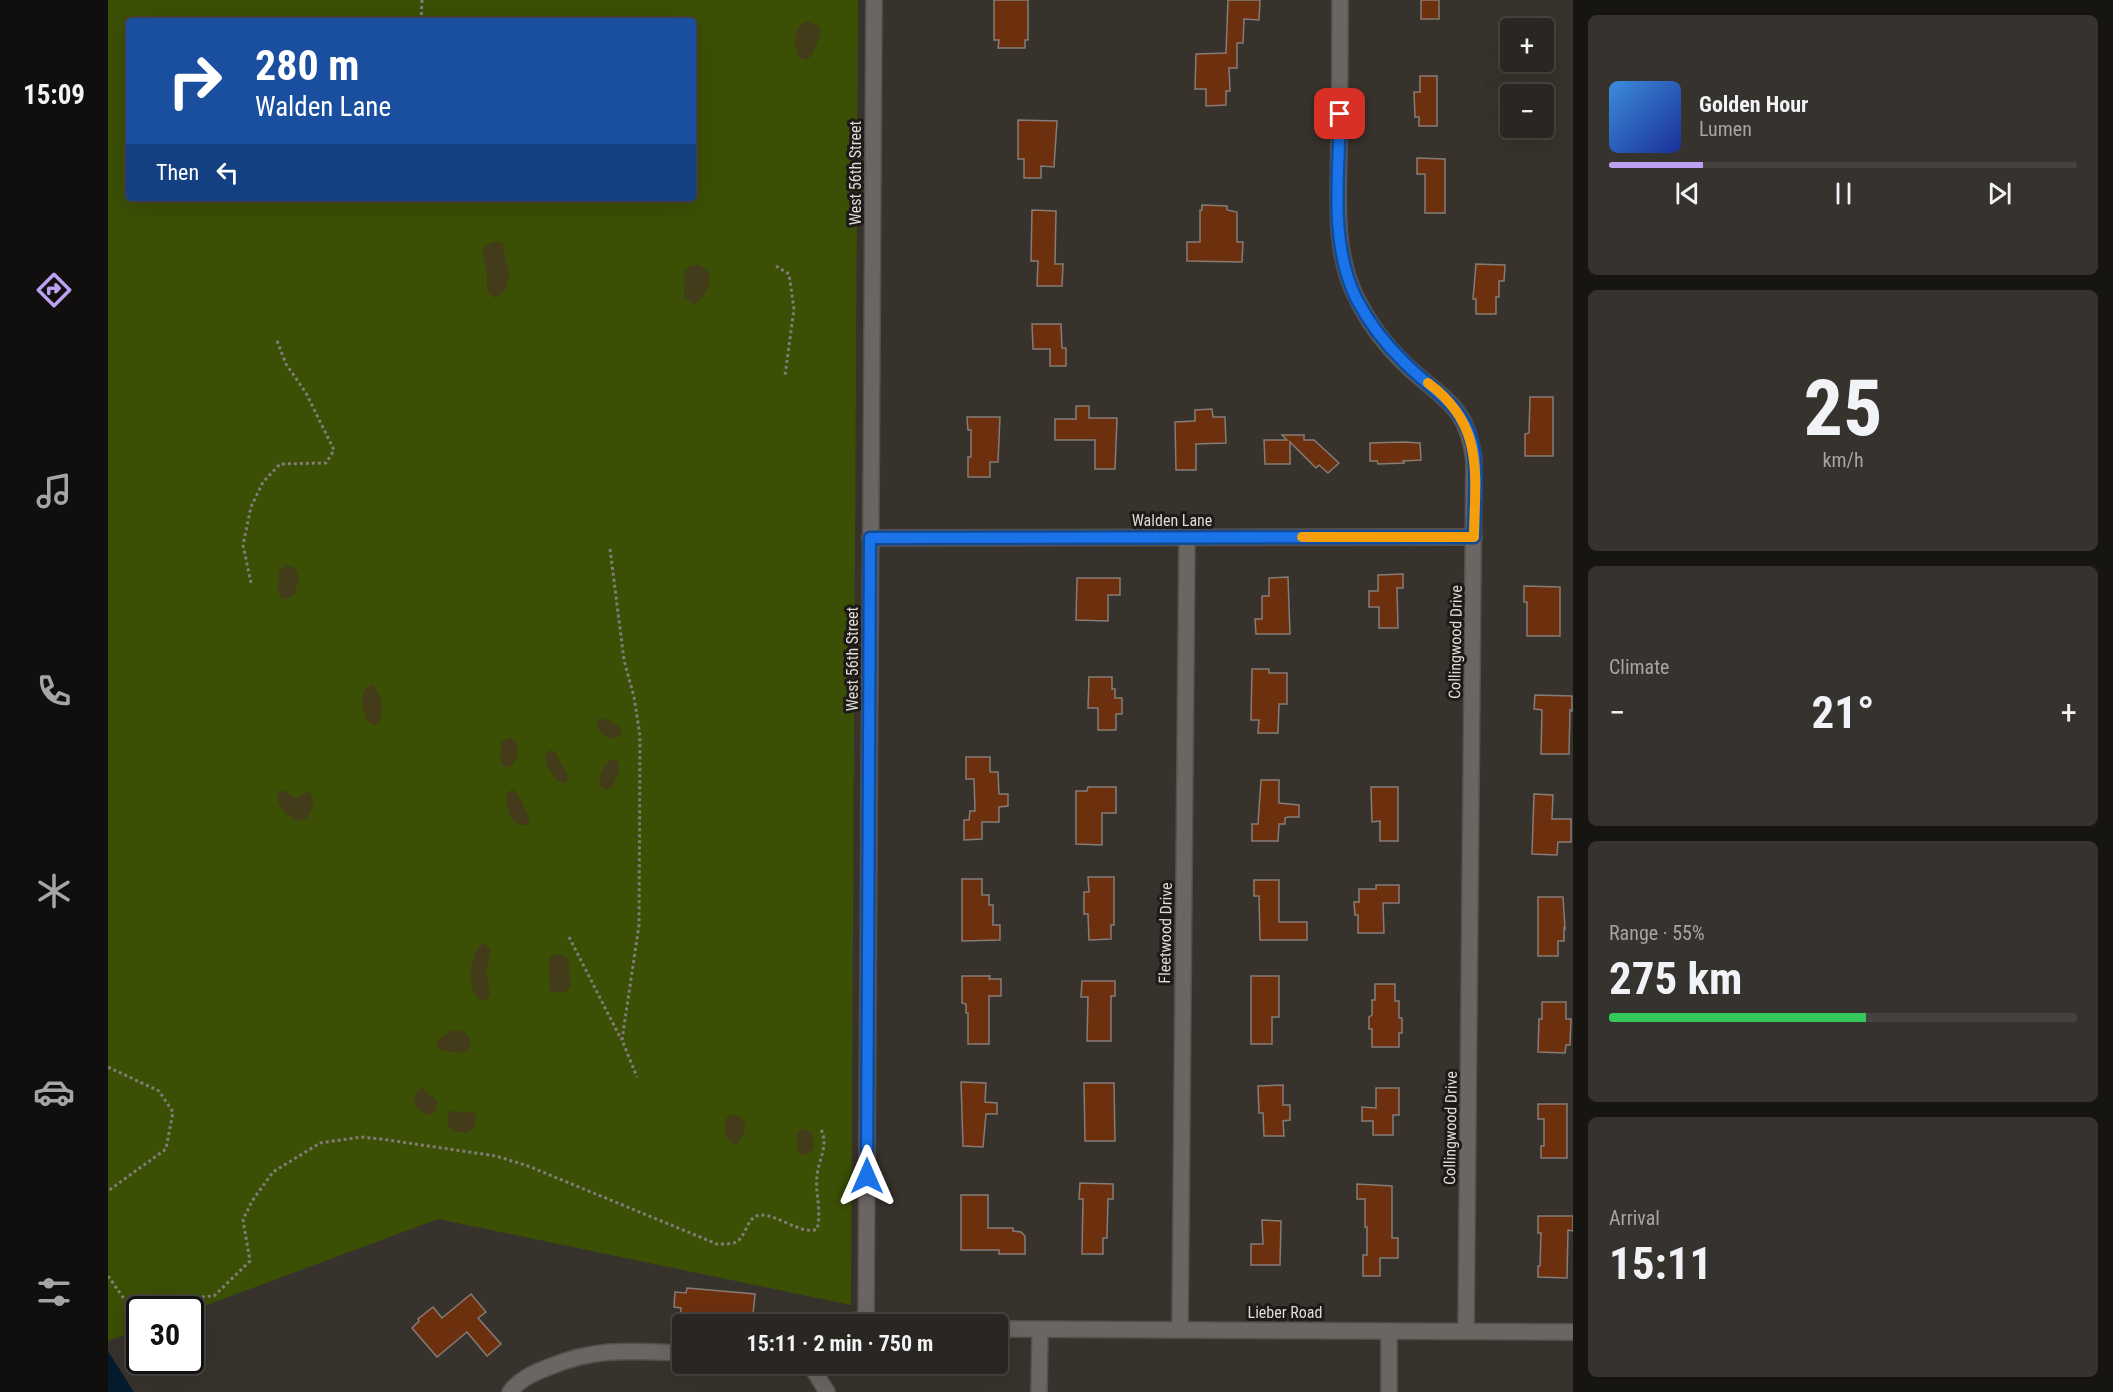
<!DOCTYPE html>
<html lang="en">
<head>
<meta charset="utf-8">
<style>
	body { margin:0; font-family:"Roboto Condensed",sans-serif; background:#36322e; color:#f1f3f6; height:100vh; display:flex; flex-direction:column; font-size:22px; white-space:nowrap }
	* { box-sizing:border-box; margin:0 }
	p { font-size:20px; color:#a5a5a5 }
	.icon { flex:none; width:33px; height:33px; fill:none; stroke:currentColor; stroke-width:2; stroke-linecap:round; stroke-linejoin:round }
	.map { position:relative; flex:1; overflow:hidden }
	.sheet { display:flex; flex-direction:column; gap:15px; padding:15px; background:#171512; width:540px }
	.sheet>* { flex:none }
	.guide { position:absolute; left:18px; top:18px; width:570px; height:183px; border-radius:6px; box-shadow:0 6px 24px #0002,0 0 0 2px #46433f; background:#1a4fa0; color:#fff; overflow:hidden }
	.buttons { position:absolute; left:1392px; top:18px; display:grid; gap:12px }
	.buttons a { display:grid; place-items:center; width:54px; height:54px; border-radius:6px; background:#2a2621; box-shadow:0 6px 24px #0002,0 0 0 2px #46433f; font-size:30px }
	.speed { position:absolute; left:18px; top:1296px; display:flex; gap:12px; font-size:30px; font-weight:700; text-align:center }
	.speed>* { display:grid; place-content:center; width:78px; height:78px; border-radius:50%; background:#2a2621; box-shadow:0 6px 24px #0002,0 0 0 2px #46433f; line-height:1 }
	.speed .limit { border:3px solid #111; border-radius:9px; background:#fff; color:#111 }
	.pin { position:absolute; display:grid; place-items:center; width:51px; height:51px; color:#fff; margin:-26px; border-radius:12px; box-shadow:0 3px 9px #0006 }
	.me { position:absolute; width:66px; margin:-33px; rotate:0deg; stroke-linejoin:round; filter:drop-shadow(0 0 4px #0008) }
	.turn { display:flex; align-items:center; gap:21px; height:126px; padding:0 30px; font-size:27px }
	.turn .icon { width:78px; height:78px; stroke-width:2.5 }
	.turn b { display:block; font-size:42px; line-height:51px }
	.then { display:flex; align-items:center; height:57px; padding:0 30px; background:#0003; gap:12px; font-size:22px }
	.big { font-size:45px; font-weight:700; line-height:1.1 }
	.sheet .card { flex:1; display:flex; flex-direction:column; justify-content:center; gap:9px; min-width:0; padding:0 21px; border-radius:9px; background:#36322e }
	.sheet .dial { align-items:center; gap:0 }
	.dial b { font-size:78px; line-height:1 }
	.song { display:flex; align-items:center; gap:18px }
	.cover { width:72px; height:72px; border-radius:9px; background:linear-gradient(135deg,hsl(210 70% 55%),hsl(230 70% 35%)) }
	.played { height:6px; border-radius:3px; background:linear-gradient(90deg,#bca0f2 20%,#46433f 20%) }
	.keys { display:flex; justify-content:space-around; direction:ltr }
	.heat { display:flex; justify-content:space-between; align-items:center; font-size:33px; direction:ltr }
	.charge { height:9px; border-radius:4px; background:linear-gradient(90deg,#34c759 55%,#46433f 0) }
	.trip { position:absolute; left:564px; top:1314px; width:336px; height:60px; border-radius:6px; background:#2a2621; box-shadow:0 6px 24px #0002,0 0 0 2px #46433f; font-weight:700; line-height:60px; text-align:center }
	main { display:flex; flex:1; min-height:0 }
	.tabs { display:flex; flex-direction:column; width:108px; justify-content:space-around; align-items:center; background:#110f0d; color:#a5a5a5 }
	.tabs .icon { width:42px; height:42px }
	.tabs .current { color:#bca0f2 }
	.tabs b { font-size:27px; color:#f1f3f6 }
	.map>svg:first-child { display:block }
</style>
</head>
<body>
<main>
<nav class="tabs">
<b>15:09</b>
<svg class="icon current" aria-label="directions" viewBox="0 0 24 24"><path d="M12 3l9 9-9 9-9-9zM9 14v-3h6M13 9l2 2-2 2"/></svg>
<svg class="icon" aria-label="music" viewBox="0 0 24 24"><path d="M9 18V5l10-2v13"/><circle cx="6" cy="18" r="3"/><circle cx="16" cy="16" r="3"/></svg>
<svg class="icon" aria-label="phone" viewBox="0 0 24 24"><path d="M5 4h4l2 5-3 2q2 4 5 5l2-3 5 2v4C11 20 4 13 5 4z"/></svg>
<svg class="icon" aria-label="climate" viewBox="0 0 24 24"><path d="M12 3v18M4 7l16 10M4 17L20 7"/></svg>
<svg class="icon" aria-label="car" viewBox="0 0 24 24"><path d="M5 17H2v-5l4-1 3-4h7l3 4 3 1v5h-3M9 17h6M6 11h13"/><circle cx="7" cy="17" r="2"/><circle cx="17" cy="17" r="2"/></svg>
<svg class="icon" aria-label="filters" viewBox="0 0 24 24"><path d="M4 7h16M4 17h16"/><circle cx="9" cy="7" r="2"/><circle cx="15" cy="17" r="2"/></svg>
</nav>
<div class="map">
<svg width="1465" height="1392" viewBox="0 0 1465 1392">
	<rect width="100%" height="100%" fill="#38322c"/>
	<path fill="#3b4f05" fill-rule="evenodd" d="M0,0H750L743,1305L330,1219L83,1311L32,1310L31,1330L0,1341ZM21,21H585V198H21Z"/>
	<g fill="#433b1a">
		<path d="M697,21L709,25L713,31C711,39 705,57 698,60L690,56C686,43 685,30 697,21Z"/>
		<path d="M389,241L395,244L397,258L402,274L396,292L388,298C375,293 380,284 379,273C377,258 367,246 389,241Z"/>
		<path d="M583,265H590L599,270L602,280C599,289 595,301 585,304L577,298C575,289 578,282 576,272Z"/>
		<polygon points="178,565 187,568 191,579 186,595 179,599 173,598 170,590 171,572"/>
		<path d="M264,685C274,693 276,711 272,722L266,725L259,721C256,709 251,698 258,687Z"/>
		<path d="M496,718L512,727L513,734L510,737C499,741 491,734 489,723L491,720Z"/>
		<path d="M402,737C413,743 411,761 401,767L396,766C391,759 392,750 394,742Z"/>
		<polygon points="442,750 447,752 461,778 457,784 448,780 438,764 437,754"/>
		<path d="M502,760H508C515,769 508,778 504,787L498,790L493,787C489,776 495,768 502,760Z"/>
		<path d="M403,790H406C410,793 419,813 422,819L420,824C404,830 398,809 398,796Z"/>
		<path d="M171,791H178L185,798C192,798 194,793 201,792C209,801 205,810 198,819L190,821C179,817 166,803 171,791Z"/>
		<path d="M376,944L383,950L378,970L382,996L375,1001C357,992 361,957 373,945Z"/>
		<polygon points="451,954 459,957 461,961 462,986 458,992 450,993 442,991 441,958 444,955"/>
		<path d="M343,1030C356,1031 366,1034 361,1049L352,1053L332,1050L328,1042Z"/>
		<path d="M314,1088L330,1102L327,1112L320,1115C309,1111 305,1104 307,1093Z"/>
		<path d="M342,1111L367,1113C370,1122 367,1129 358,1133L345,1131L340,1126V1113Z"/>
		<path d="M622,1115L632,1116L637,1123L635,1135L629,1145C615,1141 615,1128 619,1117Z"/>
		<polygon points="695,1129 703,1132 706,1140 705,1149 698,1155 692,1153 689,1148 689,1133"/>
	</g>
	<polygon fill="#051c2f" points="0,1351 26,1392 0,1392"/>
	<g fill="#6c300f" stroke="#857b77" stroke-width="1.5">
		<polygon points="886,0 920,0 920,40 917,40 917,48 890,48 891,40 886,40"/>
		<polygon points="1120,0 1152,0 1151,20 1136,19 1135,43 1129,43 1129,68 1121,68 1122,91 1118,91 1118,105 1098,106 1098,89 1087,89 1088,54 1118,53"/>
		<rect x="1313" y="0" width="18" height="19"/>
		<polygon points="1312,76 1329,76 1329,126 1311,126 1311,117 1307,117 1306,92 1312,92"/>
		<polygon points="910,120 949,121 946,167 933,166 933,178 916,178 916,159 910,159"/>
		<polygon points="1309,158 1337,159 1337,213 1317,213 1317,174 1309,174"/>
		<polygon points="1094,205 1119,206 1119,210 1129,212 1129,242 1135,242 1134,262 1079,261 1079,242 1092,242 1092,210 1094,210"/>
		<polygon points="924,210 948,211 947,264 955,264 954,286 929,286 930,261 923,261"/>
		<polygon points="1368,264 1397,265 1396,281 1391,281 1391,297 1388,297 1388,314 1368,314 1368,299 1365,299"/>
		<polygon points="924,324 953,324 954,348 958,348 958,366 942,366 942,349 925,349"/>
		<polygon points="1422,397 1445,397 1445,456 1417,456 1417,434 1421,433"/>
		<polygon points="968,406 981,406 981,418 1009,418 1007,469 987,469 987,440 947,440 947,419 968,419"/>
		<polygon points="1104,409 1105,417 1117,417 1118,443 1088,444 1088,470 1068,470 1067,422 1087,421 1087,410"/>
		<polygon points="859,417 892,417 890,462 882,462 882,477 860,477 860,457 863,457 863,430 860,430"/>
		<polygon points="1174,435 1196,435 1196,440 1206,440 1231,463 1220,473 1211,465 1208,468 1182,442 1182,464 1157,464 1156,440 1179,440"/>
		<polygon points="1296,442 1312,443 1313,460 1295,461 1296,463 1270,464 1269,461 1262,461 1262,443"/>
		<polygon points="1295,574 1295,588 1289,588 1290,628 1271,628 1271,607 1261,607 1261,591 1270,591 1270,575"/>
		<polygon points="1180,577 1182,634 1148,634 1147,619 1154,619 1154,596 1161,596 1161,578"/>
		<polygon points="969,578 1012,578 1012,595 1000,595 1000,621 968,620"/>
		<polygon points="1416,586 1452,587 1452,636 1419,636 1419,602 1416,602"/>
		<polygon points="1144,669 1161,669 1161,673 1179,673 1179,704 1171,704 1170,733 1150,733 1151,720 1143,720"/>
		<polygon points="981,677 1004,677 1004,689 1007,689 1007,698 1014,698 1014,714 1008,714 1008,730 990,730 990,708 980,708"/>
		<polygon points="1427,695 1464,696 1464,711 1462,710 1461,754 1433,754 1434,710 1426,709"/>
		<polygon points="858,757 882,757 882,772 890,772 891,794 900,794 900,806 891,807 891,822 874,822 874,839 856,840 856,820 861,820 862,811 867,811 866,779 858,779"/>
		<polygon points="1153,780 1171,780 1171,803 1191,805 1191,817 1180,817 1177,818 1177,824 1171,824 1170,841 1144,841 1144,824 1150,824"/>
		<polygon points="980,787 1008,787 1008,813 994,813 994,845 968,844 968,791 979,791"/>
		<polygon points="1263,787 1290,787 1290,841 1272,841 1272,821 1264,822"/>
		<polygon points="1426,794 1445,795 1444,819 1463,819 1463,842 1450,842 1449,855 1424,854"/>
		<polygon points="980,877 1006,877 1006,925 1003,925 1003,939 981,940 980,914 976,914 976,892 981,892"/>
		<polygon points="854,879 874,879 874,895 881,895 881,905 885,905 885,925 892,925 892,940 854,941"/>
		<polygon points="1146,880 1171,880 1171,922 1199,922 1199,940 1152,940 1151,896 1146,896"/>
		<polygon points="1268,885 1291,885 1291,903 1275,903 1276,933 1250,933 1250,915 1247,915 1246,902 1251,902 1251,889 1268,889"/>
		<polygon points="1430,897 1455,897 1457,929 1456,928 1456,941 1450,941 1450,956 1430,956"/>
		<polygon points="854,976 882,976 881,979 893,979 893,996 881,996 881,1044 860,1044 860,1013 858,1013 858,1004 854,1003"/>
		<polygon points="1143,976 1171,976 1171,1017 1164,1017 1164,1044 1143,1044"/>
		<polygon points="974,981 1007,981 1007,996 1003,996 1003,1041 979,1041 980,997 973,997"/>
		<polygon points="1267,984 1287,984 1287,1001 1291,1001 1291,1018 1294,1018 1294,1033 1291,1033 1291,1047 1264,1047 1264,1029 1261,1029 1261,1017 1264,1015 1264,1000 1267,1000"/>
		<polygon points="1434,1002 1458,1002 1458,1019 1463,1019 1462,1045 1458,1045 1457,1053 1430,1052 1431,1019 1434,1019"/>
		<polygon points="853,1082 878,1083 877,1102 889,1103 889,1114 878,1114 875,1147 855,1146"/>
		<polygon points="976,1083 1006,1083 1007,1141 977,1141"/>
		<polygon points="1175,1085 1175,1105 1182,1105 1182,1120 1175,1121 1176,1136 1156,1136 1155,1113 1151,1113 1150,1086"/>
		<polygon points="1268,1088 1291,1088 1291,1115 1285,1115 1285,1135 1265,1135 1265,1121 1254,1121 1254,1107 1268,1108"/>
		<polygon points="1430,1104 1459,1104 1459,1158 1433,1158 1433,1146 1436,1146 1436,1119 1430,1119"/>
		<polygon points="972,1183 1005,1184 1005,1199 1000,1199 999,1238 995,1238 995,1254 974,1254 975,1199 971,1199"/>
		<polygon points="1249,1184 1284,1186 1284,1238 1290,1238 1290,1258 1272,1258 1272,1276 1255,1276 1255,1255 1259,1255 1259,1227 1257,1227 1257,1199 1249,1199"/>
		<polygon points="853,1195 880,1195 880,1228 905,1228 905,1231 913,1232 917,1236 917,1254 891,1254 891,1250 853,1250"/>
		<polygon points="1430,1216 1465,1216 1465,1231 1460,1230 1459,1278 1430,1277 1430,1266 1432,1266 1433,1233 1430,1233"/>
		<polygon points="1154,1220 1173,1221 1172,1265 1143,1265 1143,1244 1155,1244"/>
		<polygon points="579,1288 647,1294 645,1315 635,1314 634,1324 572,1319 573,1308 566,1307 567,1292 578,1293"/>
		<polygon points="363,1294 378,1312 370,1318 393,1344 379,1356 359,1332 329,1357 304,1328 311,1321 310,1319 325,1307 334,1318"/>
	</g>
	<g fill="none" stroke-linecap="round" stroke-linejoin="round">
		<g stroke="#56504b" stroke-width="18">
			<g id="street">
				<path d="M1232,0C1232,47 1232,94 1231,142C1231,194 1224,250 1249,299C1261,323 1277,345 1297,364C1333,399 1359,403 1366,460L1358,1331"/>
				<polyline points="762,538 1366,537"/>
				<polyline points="758,1319 766,0"/>
				<path d="M737,1324C750,1318 762,1317 775,1324"/>
				<polyline points="890,1329 1465,1332"/>
				<polyline points="1072,1330 1079,538"/>
				<polyline points="702,1364 719,1392"/>
				<path d="M402,1392C412,1379 425,1373 441,1367C488,1347 524,1351 574,1353"/>
				<polyline points="931,1392 932,1330"/>
				<polyline points="1281,1392 1281,1331"/>
			</g>
		</g>
		<g stroke="#817c77" stroke-width="3" stroke-dasharray="3 3" stroke-linecap="butt">
			<polyline points="313,21 314,0"/>
			<polyline points="668,266 681,274 686,309 677,375"/>
			<polyline points="502,549 516,660 526,697 532,736 531,925 514,1040 529,1077"/>
			<polyline points="143,583 135,545 143,507 155,482 172,464 218,463 226,450 198,393 178,364 168,338"/>
			<polyline points="461,937 513,1039"/>
			<polyline points="0,1067 51,1091 65,1112 58,1149 0,1191"/>
			<path d="M0,1276L19,1303L106,1296L142,1261L135,1220L144,1201L165,1172L212,1143L253,1137L273,1139L388,1156L420,1166L609,1244C615,1244 623,1244 628,1242C639,1236 638,1217 652,1215C669,1214 695,1236 709,1229C714,1212 707,1193 709,1176C711,1156 721,1148 713,1129"/>
		</g>
		<use href="#street" stroke="#6b6664" stroke-width="15"/>
	</g>
	<g fill="none" stroke-linecap="round" stroke-linejoin="round">
		<g stroke="#114b97" stroke-width="15">
			<path id="route" d="M759,1176L762,538L1366,537C1366,510 1370,472 1365,446C1355,403 1324,391 1297,363C1277,344 1261,323 1248,298C1221,242 1231,174 1232,114"/>
		</g>
		<use href="#route" stroke="#1a73e8" stroke-width="10"/>
		<path stroke="#f59e0b" stroke-width="10" d="M1194,537H1366C1367,474 1377,425 1320,383"/>
	</g>
	<g text-anchor="middle" stroke-width="6" stroke-linejoin="round" paint-order="stroke">
		<g font-size="16" fill="#dfdbd7" stroke="#1d1a18">
			<text transform="translate(747 173) rotate(-90)" y="6">West 56th Street</text>
			<text x="1064" y="526">Walden Lane</text>
			<text transform="translate(1347 642) rotate(-89)" y="6">Collingwood Drive</text>
			<text transform="translate(744 659) rotate(-90)" y="6">West 56th Street</text>
			<text transform="translate(1057 933) rotate(-89)" y="6">Fleetwood Drive</text>
			<text transform="translate(1342 1128) rotate(-89)" y="6">Collingwood Drive</text>
			<text x="1177" y="1318">Lieber Road</text>
		</g>
	</g>
</svg>
<div class="buttons">
<a>+</a>
<a>−</a>
</div>
<div class="speed"><div class="limit">30</div></div>
<div class="pin" style="left:1232px;top:114px;background:#d93025"><svg class="icon" aria-label="arrive" viewBox="0 0 24 24"><path d="M6 21V4h12l-3 4 3 4H6"/></svg></div>
<svg class="me" style="left:759px;top:1176px" viewBox="-20 -20 40 40"><path d="M0-17L14 15 0 8-14 15z" fill="#1a73e8" stroke="#fff" stroke-width="4"/></svg>
<div class="trip">15:11 · 2 min · 750 m</div>
<div class="guide">
<div class="turn"><svg class="icon" aria-label="right" viewBox="0 0 24 24"><path d="M7 20v-9h11M14 6l5 5-5 5"/></svg><div><b>280 m</b>Walden Lane</div></div>
<div class="then">Then<svg class="icon" aria-label="left" viewBox="0 0 24 24"><path d="M17 20v-9H6M10 6l-5 5 5 5"/></svg></div>
</div>
</div>
<section class="sheet">
<div class="card">
<div class="song"><i class="cover"></i><div><b>Golden Hour</b><p>Lumen</p></div></div>
<div class="played"></div>
<div class="keys"><svg class="icon" aria-label="previous" viewBox="0 0 24 24"><path d="M18 5L8 12l10 7zM5 5v14"/></svg><svg class="icon" aria-label="pause" viewBox="0 0 24 24"><path d="M8 5v14M16 5v14"/></svg><svg class="icon" aria-label="next" viewBox="0 0 24 24"><path d="M6 5l10 7-10 7zM19 5v14"/></svg></div>
</div>
<div class="card dial"><b>25</b><p>km/h</p></div>
<div class="card"><p>Climate</p>
<div class="heat"><a>−</a><b class="big">21°</b><a>+</a></div>
</div>
<div class="card"><p>Range · 55%</p><b class="big">275 km</b><div class="charge"></div></div>
<div class="card"><p>Arrival</p><b class="big">15:11</b></div>
</section>
</main>
</body>
</html>
